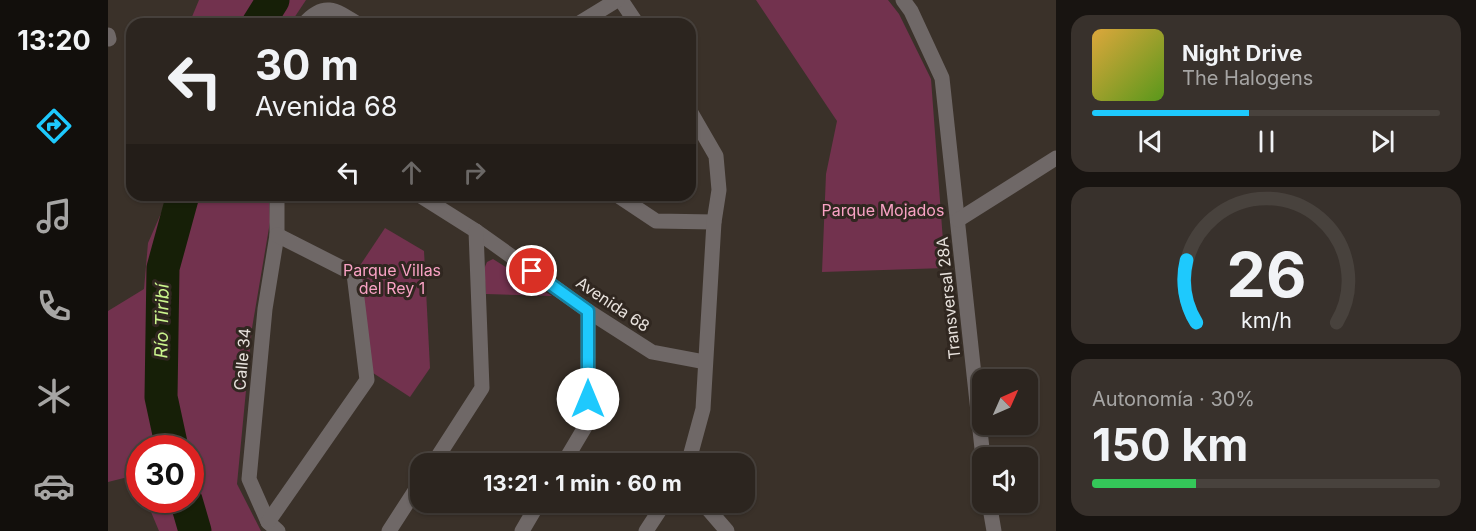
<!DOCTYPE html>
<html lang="es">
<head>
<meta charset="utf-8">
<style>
	body { margin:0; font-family:Inter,sans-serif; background:#38312c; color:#f1f3f6; height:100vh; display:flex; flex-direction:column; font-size:22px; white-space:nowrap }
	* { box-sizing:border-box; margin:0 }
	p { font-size:20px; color:#a6a5a4 }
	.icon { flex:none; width:33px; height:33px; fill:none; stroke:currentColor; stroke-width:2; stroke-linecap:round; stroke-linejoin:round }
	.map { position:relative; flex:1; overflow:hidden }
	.sheet { display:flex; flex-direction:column; gap:15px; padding:15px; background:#181411; width:420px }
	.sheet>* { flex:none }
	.banner { position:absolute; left:18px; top:18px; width:570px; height:183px; border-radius:18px; box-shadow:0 2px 4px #0004,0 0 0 2px #48423d; background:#2c251f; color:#f1f3f6; overflow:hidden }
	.needle { width:39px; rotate:45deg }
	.controls { position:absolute; left:864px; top:369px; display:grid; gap:12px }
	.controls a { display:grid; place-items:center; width:66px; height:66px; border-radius:12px; background:#2c251f; box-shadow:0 2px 4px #0004,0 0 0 2px #48423d; font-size:30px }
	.speed { position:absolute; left:18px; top:435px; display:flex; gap:12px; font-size:30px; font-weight:700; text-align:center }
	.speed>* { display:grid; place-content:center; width:78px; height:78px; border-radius:50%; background:#2c251f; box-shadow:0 2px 4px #0004,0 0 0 2px #48423d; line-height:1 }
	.speed .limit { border:9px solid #d22; background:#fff; color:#111 }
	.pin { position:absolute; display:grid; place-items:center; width:51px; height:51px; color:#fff; margin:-26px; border:3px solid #fff; border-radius:50%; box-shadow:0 2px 6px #0007 }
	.me { position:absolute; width:66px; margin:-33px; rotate:0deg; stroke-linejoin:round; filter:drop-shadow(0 0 4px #0008) }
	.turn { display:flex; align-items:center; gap:21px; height:126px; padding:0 30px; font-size:27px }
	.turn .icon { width:78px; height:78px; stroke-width:2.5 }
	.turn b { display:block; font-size:42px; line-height:51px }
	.lanes { display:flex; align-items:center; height:57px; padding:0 30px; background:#0003; justify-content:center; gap:30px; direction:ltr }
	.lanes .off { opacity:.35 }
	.big { font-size:45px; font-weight:700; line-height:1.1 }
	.sheet .tile { flex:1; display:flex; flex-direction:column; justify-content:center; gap:9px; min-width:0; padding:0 21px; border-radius:18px; background:#38312c }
	.sheet .dial { align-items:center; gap:0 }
	.dial svg { height:156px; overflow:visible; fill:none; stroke:#48423d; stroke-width:7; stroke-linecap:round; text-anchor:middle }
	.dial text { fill:#f1f3f6; stroke:none }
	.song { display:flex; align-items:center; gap:18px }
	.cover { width:72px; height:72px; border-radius:9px; background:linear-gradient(135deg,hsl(40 70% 55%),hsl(90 70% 35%)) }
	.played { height:6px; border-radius:3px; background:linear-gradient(90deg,#1ec9fd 45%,#48423d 45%) }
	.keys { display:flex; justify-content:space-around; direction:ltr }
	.charge { height:9px; border-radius:4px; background:linear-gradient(90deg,#34c759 30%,#48423d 0) }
	.trip { position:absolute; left:302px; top:453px; width:345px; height:60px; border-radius:18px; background:#2c251f; box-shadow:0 2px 4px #0004,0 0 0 2px #48423d; font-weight:700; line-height:60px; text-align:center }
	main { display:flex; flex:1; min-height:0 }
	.tabs { display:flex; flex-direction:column; width:108px; justify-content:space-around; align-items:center; background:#120f0c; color:#a6a5a4 }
	.tabs .icon { width:42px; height:42px }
	.tabs .current { color:#1ec9fd }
	.tabs b { font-size:27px; color:#f1f3f6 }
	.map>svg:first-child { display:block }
</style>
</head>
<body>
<main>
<nav class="tabs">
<b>13:20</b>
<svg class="icon current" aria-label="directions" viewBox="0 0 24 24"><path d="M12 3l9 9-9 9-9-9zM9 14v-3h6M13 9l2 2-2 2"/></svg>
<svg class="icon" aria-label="music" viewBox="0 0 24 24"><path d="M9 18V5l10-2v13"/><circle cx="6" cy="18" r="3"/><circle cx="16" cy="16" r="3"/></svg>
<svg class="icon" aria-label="phone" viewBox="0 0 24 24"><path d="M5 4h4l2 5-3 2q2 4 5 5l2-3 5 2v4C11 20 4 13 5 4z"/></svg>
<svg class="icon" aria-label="climate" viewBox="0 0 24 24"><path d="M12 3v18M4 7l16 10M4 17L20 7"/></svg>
<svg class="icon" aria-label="car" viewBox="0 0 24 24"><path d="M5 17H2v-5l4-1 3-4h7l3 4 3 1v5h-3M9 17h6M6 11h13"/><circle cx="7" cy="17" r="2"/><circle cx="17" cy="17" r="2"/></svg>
</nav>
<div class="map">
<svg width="948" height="531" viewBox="0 0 948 531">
	<rect width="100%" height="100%" fill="#3a3129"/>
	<g fill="#72324e">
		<polygon points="91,0 198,0 182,24 81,24"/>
		<polygon points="648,0 780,0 791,14 823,79 837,268 714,272 718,174 729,121"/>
		<polygon points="58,195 161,195 162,222 144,328 129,484 153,531 51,531 38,500 82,500 82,448 32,448 31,484 28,475 0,482 0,311 36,289 40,243 58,202"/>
		<polygon points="277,228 316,251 322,368 302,397 262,371 249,270"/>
		<polygon points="385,259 444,296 378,294 376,269 379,262"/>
	</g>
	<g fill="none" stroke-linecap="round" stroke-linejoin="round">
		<g stroke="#161f07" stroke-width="33">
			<polyline points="150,24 165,0"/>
			<polyline points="64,448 53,397 55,268 75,195"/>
			<polyline points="78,500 87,531"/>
		</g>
		<g stroke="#6f6867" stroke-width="15">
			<polyline points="513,0 529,24"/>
			<polyline points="795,0 803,11 834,78 875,458"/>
			<path d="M196,24C216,1 228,10 250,24"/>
			<polyline points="470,24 509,0"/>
			<polyline points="0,35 1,39"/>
			<polyline points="169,195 169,235 157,309 141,479 160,522 170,531"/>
			<polyline points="311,195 368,231 480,311 544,352 597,362"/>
			<polyline points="509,195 548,221 606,222"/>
			<polyline points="850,220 948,158"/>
			<polyline points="325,464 374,388 368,231"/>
			<polyline points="455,464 480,422 480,311"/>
			<polyline points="580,464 595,409 606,222 611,190 608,156 582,111"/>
			<polyline points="594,502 619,531"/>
			<polyline points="881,502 886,531"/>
			<polyline points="160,522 259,380 246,274 169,235"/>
			<polyline points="281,531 312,483"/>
			<polyline points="414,531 431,502"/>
			<polyline points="538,531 557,502"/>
		</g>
	</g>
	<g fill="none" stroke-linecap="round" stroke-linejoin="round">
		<g stroke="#1483a4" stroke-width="15">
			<polyline id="route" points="424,271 480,311 480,399"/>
		</g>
		<use href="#route" stroke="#1ec9fd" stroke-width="10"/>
	</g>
	<g text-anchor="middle" stroke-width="6" stroke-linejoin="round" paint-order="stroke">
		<g font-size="16" fill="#f9a2c4" stroke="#302720">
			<text x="775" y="216">Parque Mojados</text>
			<text x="284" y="276">Parque Villas<tspan x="284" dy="18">del Rey 1</tspan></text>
		</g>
		<g font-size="16" fill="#e8e2dd" stroke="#302720">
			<text transform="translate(840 298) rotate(-96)" y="6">Transversal 28A</text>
			<text transform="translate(505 304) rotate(34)" y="6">Avenida 68</text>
			<text transform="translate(134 359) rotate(-85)" y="6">Calle 34</text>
		</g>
		<g font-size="18" font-style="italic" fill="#cbf58d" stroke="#302720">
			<text transform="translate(54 321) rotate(-89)" y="6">Río Tiribí</text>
		</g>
	</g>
</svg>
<div class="controls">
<a><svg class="needle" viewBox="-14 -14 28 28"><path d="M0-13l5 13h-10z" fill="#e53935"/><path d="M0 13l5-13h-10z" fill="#a6a5a4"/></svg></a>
<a><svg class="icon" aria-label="sound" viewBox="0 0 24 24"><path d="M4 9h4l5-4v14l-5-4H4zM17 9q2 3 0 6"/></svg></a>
</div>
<div class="speed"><div class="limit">30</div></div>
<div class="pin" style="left:424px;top:271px;background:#d93025"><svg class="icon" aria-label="arrive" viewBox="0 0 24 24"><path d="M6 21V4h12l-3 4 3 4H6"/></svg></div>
<svg class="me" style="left:480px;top:399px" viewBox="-20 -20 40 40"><circle r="19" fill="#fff"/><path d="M0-13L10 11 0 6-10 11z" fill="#1ec9fd"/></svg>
<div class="trip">13:21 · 1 min · 60 m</div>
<div class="banner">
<div class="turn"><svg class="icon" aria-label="left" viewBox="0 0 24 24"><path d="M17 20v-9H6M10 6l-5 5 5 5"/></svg><div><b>30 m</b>Avenida 68</div></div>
<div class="lanes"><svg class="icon" aria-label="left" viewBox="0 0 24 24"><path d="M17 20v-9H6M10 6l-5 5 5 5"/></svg><svg class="icon off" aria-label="ahead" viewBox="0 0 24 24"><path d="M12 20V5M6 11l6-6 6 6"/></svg><svg class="icon off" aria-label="right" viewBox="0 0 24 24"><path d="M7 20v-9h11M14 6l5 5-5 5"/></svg></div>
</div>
</div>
<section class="sheet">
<div class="tile">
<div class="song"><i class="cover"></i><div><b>Night Drive</b><p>The Halogens</p></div></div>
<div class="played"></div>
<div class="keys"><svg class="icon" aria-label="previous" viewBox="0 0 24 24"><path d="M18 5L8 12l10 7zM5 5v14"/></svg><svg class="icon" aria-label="pause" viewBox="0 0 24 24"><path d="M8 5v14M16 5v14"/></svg><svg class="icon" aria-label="next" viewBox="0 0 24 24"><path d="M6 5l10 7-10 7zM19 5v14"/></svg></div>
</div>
<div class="tile dial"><svg viewBox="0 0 100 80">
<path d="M14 69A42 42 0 1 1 86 69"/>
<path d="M14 69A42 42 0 0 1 9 37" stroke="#1ec9fd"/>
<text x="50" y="56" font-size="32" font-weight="700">26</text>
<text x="50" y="72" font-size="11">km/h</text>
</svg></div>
<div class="tile"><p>Autonomía · 30%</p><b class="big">150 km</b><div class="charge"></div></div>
</section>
</main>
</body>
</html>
